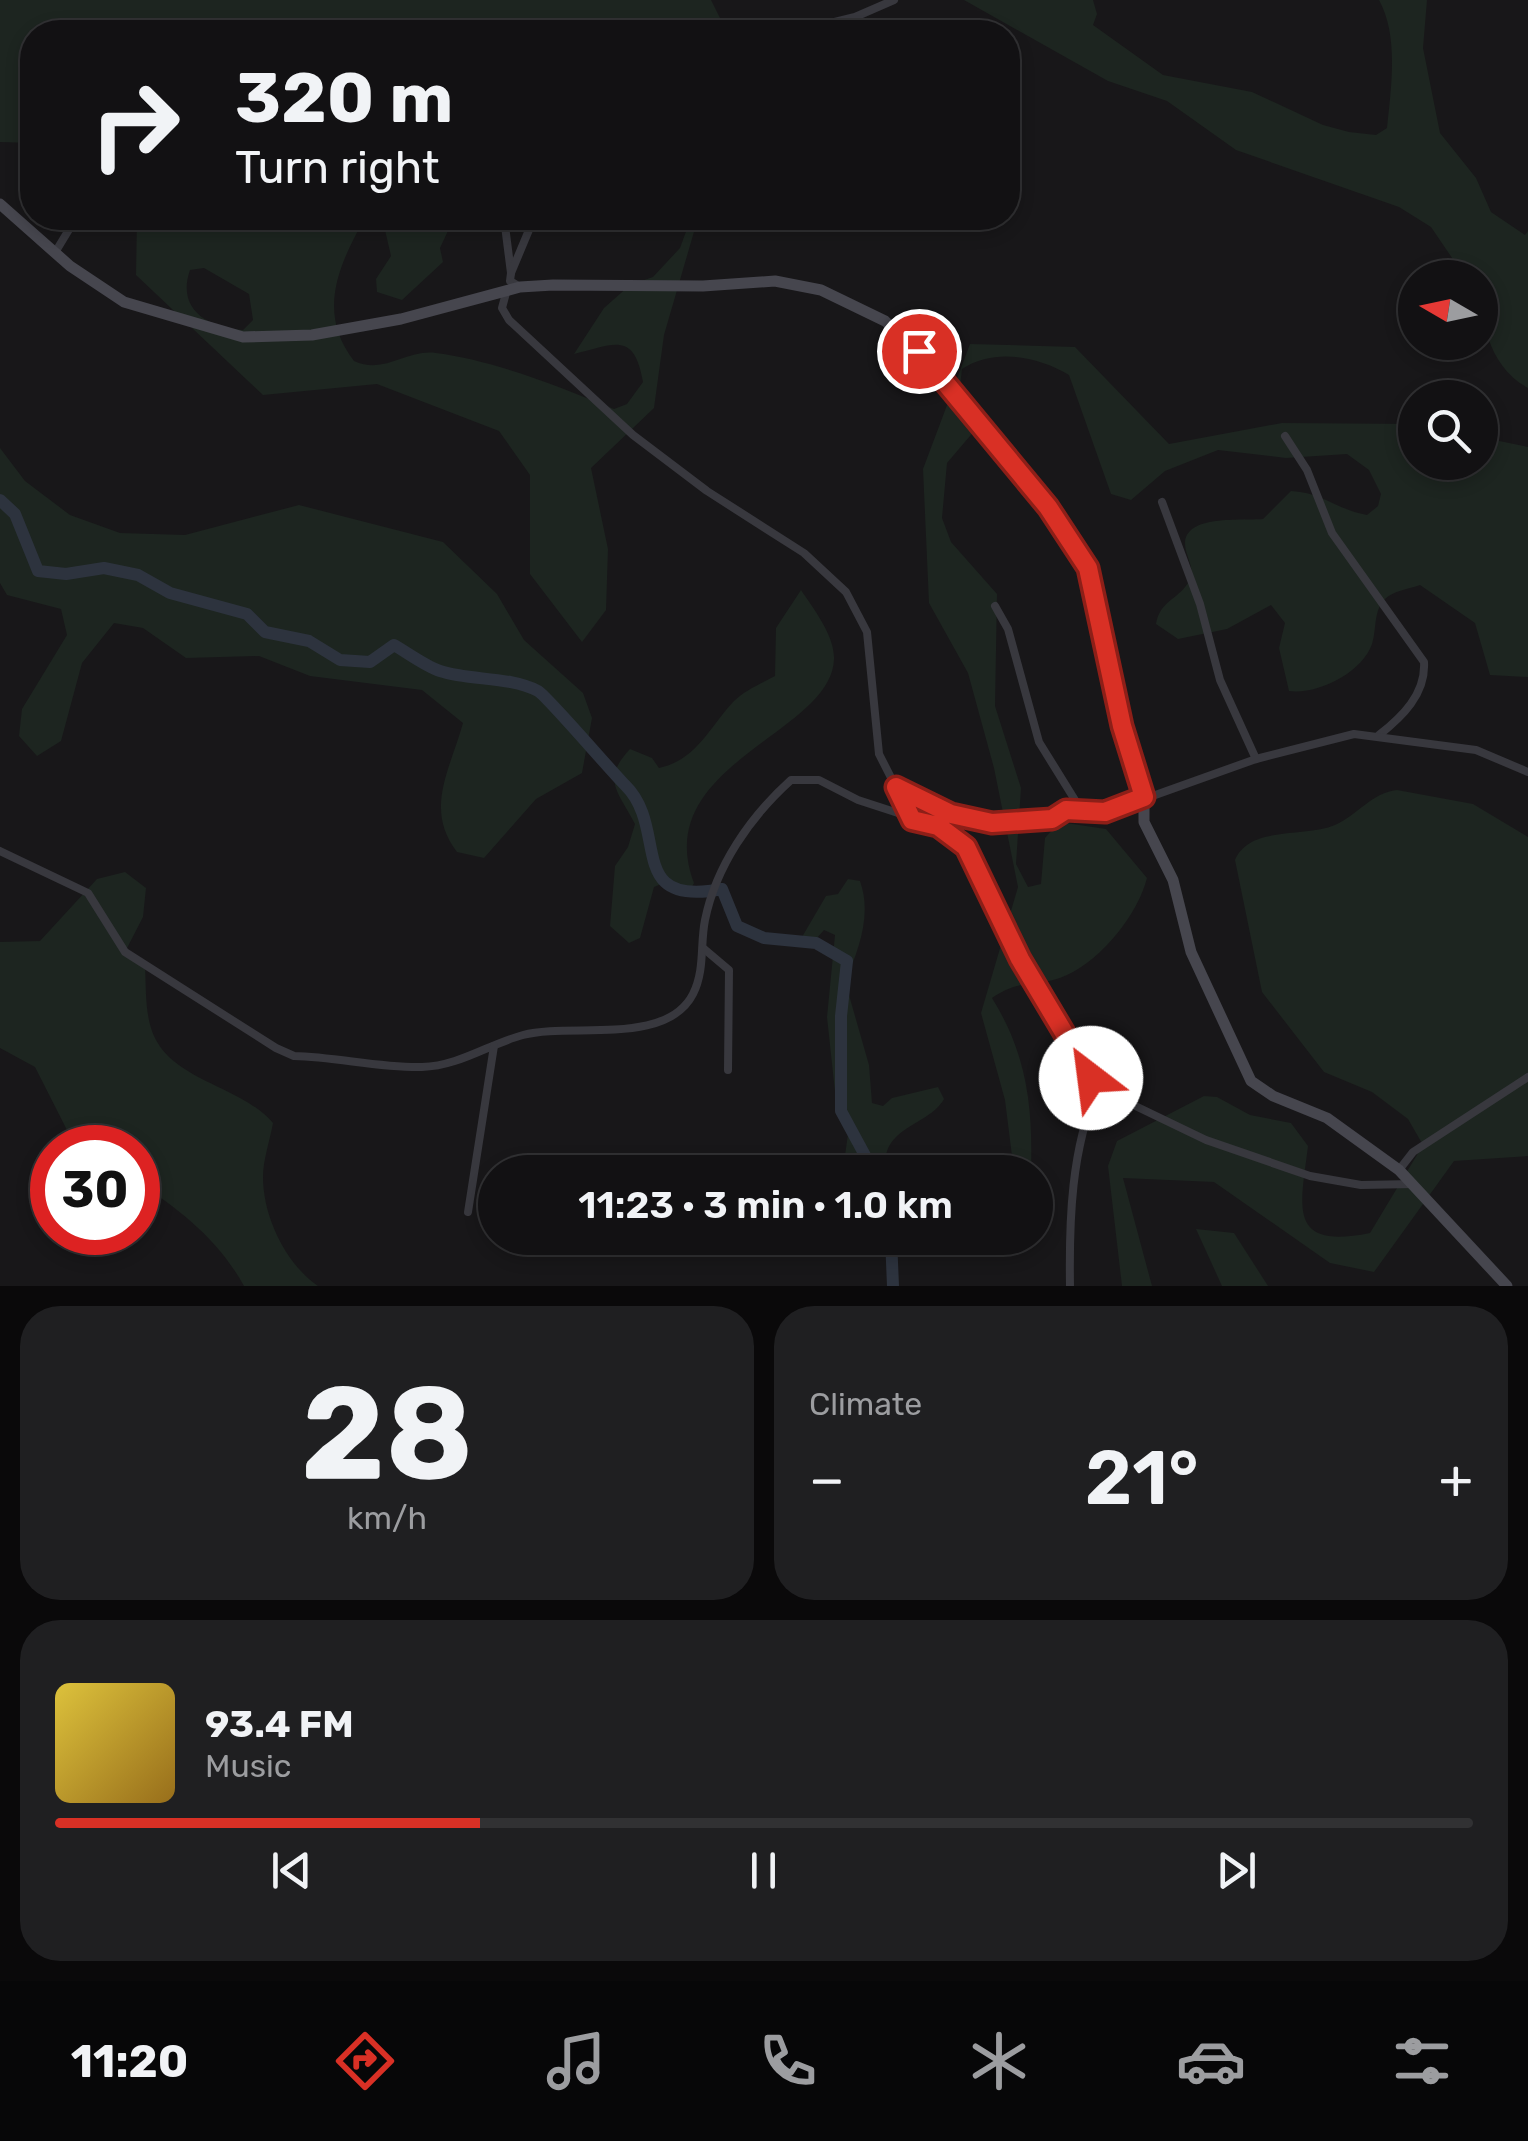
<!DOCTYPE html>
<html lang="en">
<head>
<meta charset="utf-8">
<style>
	body { margin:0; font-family:Rubik,sans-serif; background:#1f1f21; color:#f1f3f6; height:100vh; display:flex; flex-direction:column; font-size:38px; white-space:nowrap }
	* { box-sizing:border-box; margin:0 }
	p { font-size:32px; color:#9c9da0 }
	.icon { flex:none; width:55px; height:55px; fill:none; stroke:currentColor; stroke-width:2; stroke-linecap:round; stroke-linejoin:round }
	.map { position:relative; height:1286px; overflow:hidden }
	.side { display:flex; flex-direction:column; gap:20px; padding:20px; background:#0a090a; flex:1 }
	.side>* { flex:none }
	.hud { position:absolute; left:20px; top:20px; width:1000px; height:210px; border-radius:40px; box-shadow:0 5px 15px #0003,0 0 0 2px #313133; background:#121113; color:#f1f3f6; overflow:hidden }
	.needle { width:65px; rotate:279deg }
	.fabs { position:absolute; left:1398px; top:260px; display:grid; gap:20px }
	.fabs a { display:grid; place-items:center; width:100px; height:100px; border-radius:50%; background:#121113; box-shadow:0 5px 15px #0003,0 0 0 2px #313133; font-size:50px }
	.speed { position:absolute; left:30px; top:1125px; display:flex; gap:20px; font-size:50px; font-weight:700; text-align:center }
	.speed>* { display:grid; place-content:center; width:130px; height:130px; border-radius:50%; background:#121113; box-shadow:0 5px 15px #0003,0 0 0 2px #313133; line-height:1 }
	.speed .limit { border:15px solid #d22; background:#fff; color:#111 }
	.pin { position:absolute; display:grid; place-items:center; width:85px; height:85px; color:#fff; margin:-42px; border:5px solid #fff; border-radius:50%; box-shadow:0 2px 10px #0007 }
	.me { position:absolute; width:110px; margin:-55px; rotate:330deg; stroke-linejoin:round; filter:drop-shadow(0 0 8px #0008) }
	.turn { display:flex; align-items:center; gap:35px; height:210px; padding:0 50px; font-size:45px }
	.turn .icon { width:130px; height:130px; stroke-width:2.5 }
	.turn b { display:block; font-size:70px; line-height:85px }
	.big { font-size:75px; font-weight:600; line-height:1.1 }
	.side .card { flex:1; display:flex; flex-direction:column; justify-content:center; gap:15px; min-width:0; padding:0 35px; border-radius:40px; background:#1f1f21 }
	.side .dial { align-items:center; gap:0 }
	.dial b { font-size:130px; line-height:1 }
	.song { display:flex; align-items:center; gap:30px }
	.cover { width:120px; height:120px; border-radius:15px; background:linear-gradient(135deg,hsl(50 70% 55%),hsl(40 70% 35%)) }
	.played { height:10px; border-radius:5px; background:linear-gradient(90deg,#d93025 30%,#313133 30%) }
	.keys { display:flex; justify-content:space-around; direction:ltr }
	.heat { display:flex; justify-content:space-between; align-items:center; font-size:55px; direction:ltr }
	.side .tiles { flex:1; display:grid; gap:20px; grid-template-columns:1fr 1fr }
	.card:last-child { grid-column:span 2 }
	.trip { position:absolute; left:478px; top:1155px; width:575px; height:100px; border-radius:50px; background:#121113; box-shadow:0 5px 15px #0003,0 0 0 2px #313133; font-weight:600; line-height:100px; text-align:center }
	.tabs { display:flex; height:160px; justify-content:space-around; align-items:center; background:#070708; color:#9c9da0 }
	.tabs .icon { width:70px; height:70px }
	.tabs .active { color:#d93025 }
	.tabs b { font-size:45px; color:#f1f3f6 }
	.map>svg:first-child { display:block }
</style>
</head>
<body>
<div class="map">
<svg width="1528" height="1286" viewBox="0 0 1528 1286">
	<rect width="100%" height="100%" fill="#181719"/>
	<g fill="#1d2520" fill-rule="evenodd">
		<polygon points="0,0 711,0 727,32 618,32 589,27 581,32 32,32 32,143 0,142"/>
		<path d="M964,0H1093L1097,14L1093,25L1163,75L1252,92L1323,125L1349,132L1376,135L1387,128C1391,88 1399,36 1379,0H1427L1423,48L1440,133L1476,178L1491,212L1525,235L1528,231V388C1488,366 1480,319 1480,278L1465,277L1431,227L1399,207L1236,150L1167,101L1108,81Z"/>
		<path d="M137,218H454L440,248L443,262L402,300L377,292L376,279L391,256L385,230L374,222L360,227C336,271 319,316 354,361C385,375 406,349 436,353C496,361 558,386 614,409L627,404L643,382C634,331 615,344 574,354L604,308L630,285L653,277L680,248L691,218H698L664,335L654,408L591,468L608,549L606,610L582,642L530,574V475L499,431L377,384L263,395L136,275ZM204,268L249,294L253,320L243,330C209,328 176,310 190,270Z"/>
		<path d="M970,344L1075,347L1169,444L1282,423L1415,424V462H1480V437L1528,447V677L1490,675L1475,623L1420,585C1409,589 1393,591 1385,599C1373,611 1377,629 1372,644C1362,673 1317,695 1289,691L1279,648L1285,623L1271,605L1227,629L1178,639L1156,624C1160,601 1177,600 1188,583C1195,573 1190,564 1187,554C1173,513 1239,521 1263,519L1291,491C1324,493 1335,509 1367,515L1378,506L1381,494L1369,470L1347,454L1286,458L1218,450L1165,471L1131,500L1111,494L1069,375C1037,356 994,348 962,369L960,387L987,416L947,463L942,518L951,542L997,594L995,706L1021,788L1016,864L1028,887L1041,884L1045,838L1059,822L1106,829L1147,878C1138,914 1102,959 1067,975C1039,988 1022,977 992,998C1027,1054 1033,1107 1031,1172H1014L1005,1100L981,1013L1018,887L994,768L968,673L929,603L923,469Z"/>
		<path d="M0,448L25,481L70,515L120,533L185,535L299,505L443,542L497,594L524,640L583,693L592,718L582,773L536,799L484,858L457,852C424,809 450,770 463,723L422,690L310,676L259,656L186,658L143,628L114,623L82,663L61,741L37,756L19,736L22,709L67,635L61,609L7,595L0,583Z"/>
		<path d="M801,590C813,608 835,636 834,659C832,734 649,764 694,883L688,894L666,882L654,887L640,938L629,943L610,926L615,866L628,847L635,824C618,791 601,780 630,749L652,758L659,768C697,760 710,726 734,701C745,690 762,683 775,676L776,628Z"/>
		<path d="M1397,790L1473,804L1528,837V1156L1454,1161L1374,1272L1330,1263L1214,1182L1123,1178L1152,1286H1122L1108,1166L1117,1141L1204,1096L1217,1097L1250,1115L1291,1123L1308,1146C1301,1206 1286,1250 1370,1233L1423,1145L1408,1119L1372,1092L1324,1072L1262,992L1235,860C1250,825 1305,838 1335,825C1358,815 1371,793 1397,790Z"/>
		<path d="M125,872L146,888L143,917L125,952L145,964C146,984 145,1009 151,1028C167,1081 240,1084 273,1123C270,1140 263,1160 263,1177C263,1217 286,1264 318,1286H244C218,1239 181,1211 138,1182V1148L87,1147L70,1136L35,1067L0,1048V942L40,941L97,879Z"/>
		<path d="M848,879L860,881C872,914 859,950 845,981L869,1065L872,1103L883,1106L892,1098L938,1087L944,1099C928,1127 879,1126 886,1172L843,1170L848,1134L836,1101L827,1017L835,935L824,930L815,940L802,937L826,896L838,894Z"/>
		<polygon points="1196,1229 1234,1233 1268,1286 1222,1286"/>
	</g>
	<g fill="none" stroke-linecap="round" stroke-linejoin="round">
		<g stroke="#2d333e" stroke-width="12">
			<path d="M0,500L15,514L38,571L66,574L104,568L138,575L170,593L247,614L265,632L309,641L340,660L370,662L394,645C408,653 425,666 440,671C471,681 508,676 538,691C547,696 610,770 625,785C670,829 624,908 722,889L737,926L764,938L816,943L847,961L841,1016V1111L874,1172"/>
			<polyline points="891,1238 893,1286"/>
		</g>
		<g stroke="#38383e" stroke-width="8">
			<polyline points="794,32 855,17 894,0"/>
			<polyline points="504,218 511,273"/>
			<polyline points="56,251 76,218"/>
			<polyline points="520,287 510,281 511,273 534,218"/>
			<polyline points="506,293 502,308 509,320 633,435 707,491 804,553 846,592 867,632 879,754 912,819"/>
			<path d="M1285,436L1307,470L1332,533L1424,662C1426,694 1402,717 1379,735"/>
			<polyline points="1162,502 1200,604 1220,680 1256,759"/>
			<polyline points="995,606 1008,629 1039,742 1083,813"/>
			<polyline points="896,787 951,814 1016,824 1052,819 1066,810 1105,813 1256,759 1354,734 1476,750 1528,772"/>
			<path d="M0,851L88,893L125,952L276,1048L294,1056C337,1057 379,1068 422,1067C459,1066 489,1044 523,1035C570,1022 666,1047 693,994C705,970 700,945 705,920C716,866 750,817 791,780H819L858,800L938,826L956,836L966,847L1020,959L1098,1088L1206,1140L1310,1176L1361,1185L1413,1184"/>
			<polyline points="703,948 729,970 728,1070"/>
			<polyline points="1399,1170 1413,1152 1528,1077"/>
			<polyline points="468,1212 494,1046"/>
			<path d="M1070,1286C1069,1222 1071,1148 1098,1088"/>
		</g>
		<polyline stroke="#46464e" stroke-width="11" points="0,204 70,266 124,302 243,337 312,335 401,319 520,287 553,285 703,286 775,281 821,290 885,321 919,351 1048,507 1088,569 1122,726 1144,797 1144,822 1173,880 1191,952 1251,1081 1273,1096 1327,1118 1399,1170 1507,1286"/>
	</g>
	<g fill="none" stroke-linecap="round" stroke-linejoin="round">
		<g stroke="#8d1f18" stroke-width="25">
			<polyline id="route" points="919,351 1048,507 1088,568 1122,726 1144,797 1105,812 1066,810 1052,819 992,823 951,814 896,787 912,820 938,826 966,847 1020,959 1091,1078"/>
		</g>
		<use href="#route" stroke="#d93025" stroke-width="18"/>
	</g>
</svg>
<div class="fabs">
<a><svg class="needle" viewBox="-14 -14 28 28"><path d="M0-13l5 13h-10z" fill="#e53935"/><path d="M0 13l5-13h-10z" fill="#9c9da0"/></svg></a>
<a><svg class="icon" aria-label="search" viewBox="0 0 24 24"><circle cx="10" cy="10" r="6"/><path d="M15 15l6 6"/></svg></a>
</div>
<div class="speed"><div class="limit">30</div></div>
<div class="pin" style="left:919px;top:351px;background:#d93025"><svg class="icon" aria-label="arrive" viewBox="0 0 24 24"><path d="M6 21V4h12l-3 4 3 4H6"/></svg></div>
<svg class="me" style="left:1091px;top:1078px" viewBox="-20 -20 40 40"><circle r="19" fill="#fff"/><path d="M0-13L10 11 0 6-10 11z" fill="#d93025"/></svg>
<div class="trip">11:23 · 3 min · 1.0 km</div>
<div class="hud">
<div class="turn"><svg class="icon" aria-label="right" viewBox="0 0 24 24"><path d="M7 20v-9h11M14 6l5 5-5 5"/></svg><div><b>320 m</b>Turn right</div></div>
</div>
</div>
<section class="side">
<div class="tiles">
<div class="card dial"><b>28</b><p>km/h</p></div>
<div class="card"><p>Climate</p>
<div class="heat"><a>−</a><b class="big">21°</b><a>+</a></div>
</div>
<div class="card">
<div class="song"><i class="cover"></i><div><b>93.4 FM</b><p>Music</p></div></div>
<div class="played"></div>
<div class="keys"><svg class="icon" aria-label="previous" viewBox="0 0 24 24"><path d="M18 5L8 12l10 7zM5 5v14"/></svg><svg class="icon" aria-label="pause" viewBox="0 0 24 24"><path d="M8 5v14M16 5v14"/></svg><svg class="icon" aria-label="next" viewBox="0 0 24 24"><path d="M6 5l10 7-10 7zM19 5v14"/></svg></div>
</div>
</div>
</section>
<nav class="tabs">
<b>11:20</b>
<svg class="icon active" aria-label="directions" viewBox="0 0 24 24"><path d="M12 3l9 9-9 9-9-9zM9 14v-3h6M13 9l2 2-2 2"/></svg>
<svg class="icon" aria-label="music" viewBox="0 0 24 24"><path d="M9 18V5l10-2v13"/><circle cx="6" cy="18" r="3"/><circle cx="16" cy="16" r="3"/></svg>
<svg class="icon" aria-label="phone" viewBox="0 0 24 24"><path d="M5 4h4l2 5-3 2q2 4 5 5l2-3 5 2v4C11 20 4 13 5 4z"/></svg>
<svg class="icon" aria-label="climate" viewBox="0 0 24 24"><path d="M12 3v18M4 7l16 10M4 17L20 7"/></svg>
<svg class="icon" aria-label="car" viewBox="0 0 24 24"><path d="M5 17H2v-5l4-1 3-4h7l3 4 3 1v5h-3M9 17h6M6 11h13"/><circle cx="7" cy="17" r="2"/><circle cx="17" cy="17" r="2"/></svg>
<svg class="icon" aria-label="filters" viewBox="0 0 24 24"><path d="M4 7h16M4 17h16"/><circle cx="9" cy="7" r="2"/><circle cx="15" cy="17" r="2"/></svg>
</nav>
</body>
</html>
